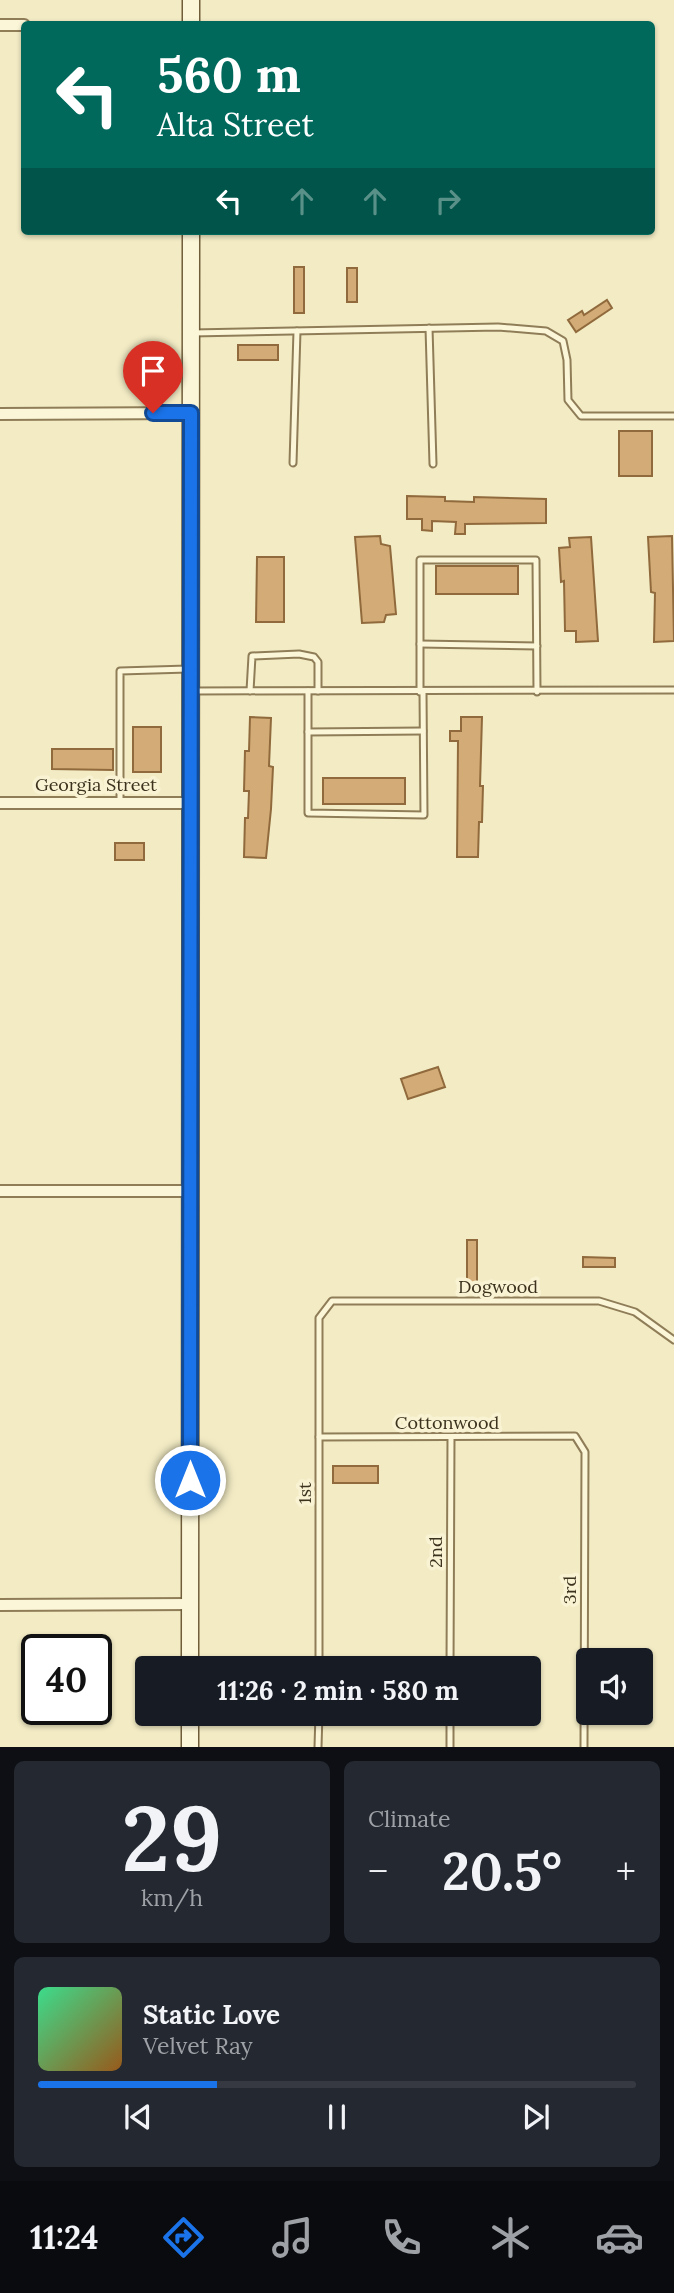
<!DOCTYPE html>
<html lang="en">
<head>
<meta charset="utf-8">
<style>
	body { margin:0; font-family:Lora,serif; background:#242831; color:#f1f3f6; height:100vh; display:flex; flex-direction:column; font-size:26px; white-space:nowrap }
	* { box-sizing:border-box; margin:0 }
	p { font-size:23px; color:#9ea1a6 }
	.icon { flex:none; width:38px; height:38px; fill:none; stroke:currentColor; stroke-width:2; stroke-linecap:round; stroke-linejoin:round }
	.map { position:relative; height:1747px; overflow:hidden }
	.details { display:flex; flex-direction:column; gap:14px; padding:14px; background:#0d0f14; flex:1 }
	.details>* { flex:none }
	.hud { position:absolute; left:21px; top:21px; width:634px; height:214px; border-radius:7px; box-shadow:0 2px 5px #0004; background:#00695c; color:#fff; overflow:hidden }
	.tools { position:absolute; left:576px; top:1648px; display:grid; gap:14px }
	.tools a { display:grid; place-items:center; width:77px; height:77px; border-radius:7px; background:#171b24; box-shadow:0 2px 5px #0004; font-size:35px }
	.speed { position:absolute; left:21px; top:1634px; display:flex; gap:14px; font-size:35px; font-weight:700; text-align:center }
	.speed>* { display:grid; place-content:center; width:91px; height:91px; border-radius:50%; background:#171b24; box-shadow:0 2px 5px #0004; line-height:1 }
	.speed .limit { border:4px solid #111; border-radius:10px; background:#fff; color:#111 }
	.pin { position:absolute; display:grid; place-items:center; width:60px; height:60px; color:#fff; margin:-72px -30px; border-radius:50% 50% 50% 0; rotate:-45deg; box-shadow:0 0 7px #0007 }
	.pin .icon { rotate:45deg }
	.me { position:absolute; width:77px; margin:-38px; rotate:0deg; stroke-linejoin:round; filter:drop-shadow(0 0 5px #0008) }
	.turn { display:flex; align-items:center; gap:24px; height:147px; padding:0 21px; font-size:32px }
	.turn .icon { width:91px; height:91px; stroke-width:2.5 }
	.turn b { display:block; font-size:49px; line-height:60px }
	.lanes { display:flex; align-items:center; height:66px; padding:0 21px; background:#0003; justify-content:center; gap:35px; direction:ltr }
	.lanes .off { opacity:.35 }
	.big { font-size:52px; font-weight:800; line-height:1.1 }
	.details .tile { flex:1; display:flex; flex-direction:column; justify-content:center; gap:10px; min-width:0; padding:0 24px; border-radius:10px; background:#242831 }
	.details .dial { align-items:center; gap:0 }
	.dial b { font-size:91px; line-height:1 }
	.song { display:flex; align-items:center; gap:21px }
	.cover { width:84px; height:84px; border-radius:10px; background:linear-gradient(135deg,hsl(150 70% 55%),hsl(30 70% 35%)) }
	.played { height:7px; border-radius:4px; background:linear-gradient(90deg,#1a73e8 30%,#363941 30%) }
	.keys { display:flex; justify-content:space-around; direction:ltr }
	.heat { display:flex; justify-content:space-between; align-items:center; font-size:38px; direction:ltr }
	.details .tiles { flex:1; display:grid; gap:14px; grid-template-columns:1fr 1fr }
	.tile:last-child { grid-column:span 2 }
	.trip { position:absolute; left:135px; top:1656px; width:406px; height:70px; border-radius:7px; background:#171b24; box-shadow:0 2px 5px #0004; font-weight:800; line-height:70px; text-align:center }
	.dock { display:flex; height:112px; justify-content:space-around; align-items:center; background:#090b0e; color:#9ea1a6 }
	.dock .icon { width:49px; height:49px }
	.dock .selected { color:#1a73e8 }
	.dock b { font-size:32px; color:#f1f3f6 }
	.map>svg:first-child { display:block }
</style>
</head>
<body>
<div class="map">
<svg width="674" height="1747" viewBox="0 0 674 1747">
	<rect width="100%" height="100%" fill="#f2ebc4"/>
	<g fill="#d3ab76" stroke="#906a3c" stroke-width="2">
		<rect x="294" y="267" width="10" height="46"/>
		<rect x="347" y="268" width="10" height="34"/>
		<polygon points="607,300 612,308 576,332 568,320 582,311 584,315"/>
		<rect x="238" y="345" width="40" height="15"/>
		<rect x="619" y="431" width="33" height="45"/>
		<polygon points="407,496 445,497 445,501 474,502 474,497 546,499 546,523 465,524 465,534 455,534 456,522 432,521 432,531 422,530 422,519 407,519"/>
		<polygon points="380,536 381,544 390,546 396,614 386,615 384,622 362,623 355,537"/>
		<polygon points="672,536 674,641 654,642 655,593 651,592 648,537"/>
		<polygon points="591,537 598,641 576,642 576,631 565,631 564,581 561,582 559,548 570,547 569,538"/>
		<polygon points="257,557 284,557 284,622 256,622"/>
		<rect x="436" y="566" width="82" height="28"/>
		<polygon points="250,717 271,718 269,766 273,767 271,809 266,858 244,857 245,818 248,818 249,791 244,791 245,751 249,751"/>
		<polygon points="461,717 482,717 480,786 483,786 482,822 479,822 478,857 457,857 458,741 450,741 450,731 461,731"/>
		<rect x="133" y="727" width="28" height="45"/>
		<polygon points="52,749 113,749 113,770 52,769"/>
		<rect x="323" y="778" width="82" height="26"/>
		<rect x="115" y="843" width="29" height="17"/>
		<polygon points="438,1067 445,1087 408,1099 401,1079"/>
		<rect x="467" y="1240" width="10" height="45"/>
		<polygon points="583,1257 615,1258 615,1267 583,1267"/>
		<rect x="333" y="1466" width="45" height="17"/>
	</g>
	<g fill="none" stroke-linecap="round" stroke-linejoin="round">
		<g stroke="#8f7d58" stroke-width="9">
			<g id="lane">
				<polyline points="429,328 433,464"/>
				<polyline points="192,333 498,327 546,331 563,341 567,360 568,400 581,416 674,416"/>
				<polyline points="293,463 297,331"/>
				<polyline points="420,644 537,646"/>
				<polyline points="194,691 674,690"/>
				<polyline points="250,691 252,656 299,654 314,657 318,662 318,691"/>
				<polyline points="308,691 308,813 424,815 423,692"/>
				<polyline points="420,692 420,560 536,560 537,692"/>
				<polyline points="308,732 423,731"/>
				<polyline points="120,803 120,671 188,669"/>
				<polyline points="319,1437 575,1436 585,1452 584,1747"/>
				<polyline points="319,1668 319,1318 332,1301 599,1301 635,1312 674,1340"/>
				<polyline points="450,1668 451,1437"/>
				<polyline points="318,1747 319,1713"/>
				<polyline points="450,1747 450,1713"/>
			</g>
		</g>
		<g stroke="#8f7d58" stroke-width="14">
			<g id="street">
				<polyline points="0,25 24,25"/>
				<polyline points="0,414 191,413"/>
				<polyline points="0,803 191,803"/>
				<polyline points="0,1191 191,1191"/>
				<polyline points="0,1605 190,1604"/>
			</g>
		</g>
		<g stroke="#705e3b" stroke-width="19">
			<g id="secondary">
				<polyline points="191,24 191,0"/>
				<polyline points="190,1668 191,231"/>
				<polyline points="190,1747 190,1713"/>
			</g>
		</g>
		<use href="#lane" stroke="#fcf6d8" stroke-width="5"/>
		<use href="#street" stroke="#fcf6d8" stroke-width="10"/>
		<use href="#secondary" stroke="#fcf6d8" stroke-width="16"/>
	</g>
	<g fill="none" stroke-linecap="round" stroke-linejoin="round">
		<g stroke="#114b97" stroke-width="18">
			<polyline id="route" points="153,413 191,413 190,1480"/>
		</g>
		<use href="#route" stroke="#1a73e8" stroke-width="12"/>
	</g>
	<g text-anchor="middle" stroke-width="7" stroke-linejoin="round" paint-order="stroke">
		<g font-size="18" fill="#3d321e" stroke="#f9f3d4">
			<text x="96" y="791">Georgia Street</text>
			<text x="498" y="1293">Dogwood</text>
			<text x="447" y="1429">Cottonwood</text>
			<text transform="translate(305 1493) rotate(-90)" y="6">1st</text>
			<text transform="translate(436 1552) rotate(-90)" y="6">2nd</text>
			<text transform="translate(570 1590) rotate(-90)" y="6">3rd</text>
		</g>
	</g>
</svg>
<div class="tools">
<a><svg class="icon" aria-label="sound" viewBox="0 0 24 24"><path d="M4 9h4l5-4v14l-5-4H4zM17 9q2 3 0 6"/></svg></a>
</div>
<div class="speed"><div class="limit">40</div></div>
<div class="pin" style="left:153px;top:413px;background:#d93025"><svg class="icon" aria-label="arrive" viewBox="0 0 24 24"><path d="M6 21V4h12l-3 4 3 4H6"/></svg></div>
<svg class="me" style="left:190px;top:1480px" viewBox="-20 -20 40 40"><circle r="17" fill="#1a73e8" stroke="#fff" stroke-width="3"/><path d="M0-11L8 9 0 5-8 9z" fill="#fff"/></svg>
<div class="trip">11:26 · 2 min · 580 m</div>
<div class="hud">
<div class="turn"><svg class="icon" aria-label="left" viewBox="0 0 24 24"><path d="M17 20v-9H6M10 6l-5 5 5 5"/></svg><div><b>560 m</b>Alta Street</div></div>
<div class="lanes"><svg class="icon" aria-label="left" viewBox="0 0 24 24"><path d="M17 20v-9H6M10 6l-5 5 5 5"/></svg><svg class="icon off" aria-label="ahead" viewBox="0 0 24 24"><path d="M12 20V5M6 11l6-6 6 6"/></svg><svg class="icon off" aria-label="ahead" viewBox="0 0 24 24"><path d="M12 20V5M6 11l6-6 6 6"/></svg><svg class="icon off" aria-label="right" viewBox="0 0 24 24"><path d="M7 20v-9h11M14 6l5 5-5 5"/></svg></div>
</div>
</div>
<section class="details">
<div class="tiles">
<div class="tile dial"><b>29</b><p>km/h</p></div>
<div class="tile"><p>Climate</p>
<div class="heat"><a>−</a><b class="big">20.5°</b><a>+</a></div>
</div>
<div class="tile">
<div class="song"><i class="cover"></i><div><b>Static Love</b><p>Velvet Ray</p></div></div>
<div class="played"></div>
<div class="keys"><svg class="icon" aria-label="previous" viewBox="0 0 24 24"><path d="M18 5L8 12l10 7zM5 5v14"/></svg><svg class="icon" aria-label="pause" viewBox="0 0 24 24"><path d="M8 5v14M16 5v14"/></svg><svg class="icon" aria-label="next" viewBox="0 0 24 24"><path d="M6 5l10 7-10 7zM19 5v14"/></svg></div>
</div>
</div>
</section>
<nav class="dock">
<b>11:24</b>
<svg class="icon selected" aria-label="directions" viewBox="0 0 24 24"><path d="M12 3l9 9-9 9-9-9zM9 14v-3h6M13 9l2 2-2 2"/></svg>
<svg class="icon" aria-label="music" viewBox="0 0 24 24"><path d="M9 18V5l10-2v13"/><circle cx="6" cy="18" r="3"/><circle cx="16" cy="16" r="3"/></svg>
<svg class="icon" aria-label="phone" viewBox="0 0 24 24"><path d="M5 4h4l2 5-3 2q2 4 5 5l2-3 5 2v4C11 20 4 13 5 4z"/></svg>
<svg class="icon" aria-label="climate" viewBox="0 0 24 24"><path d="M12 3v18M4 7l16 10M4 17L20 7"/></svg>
<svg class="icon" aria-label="car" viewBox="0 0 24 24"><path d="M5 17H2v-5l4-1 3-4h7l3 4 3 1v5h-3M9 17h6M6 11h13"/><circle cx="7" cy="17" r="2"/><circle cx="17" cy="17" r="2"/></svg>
</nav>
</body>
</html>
